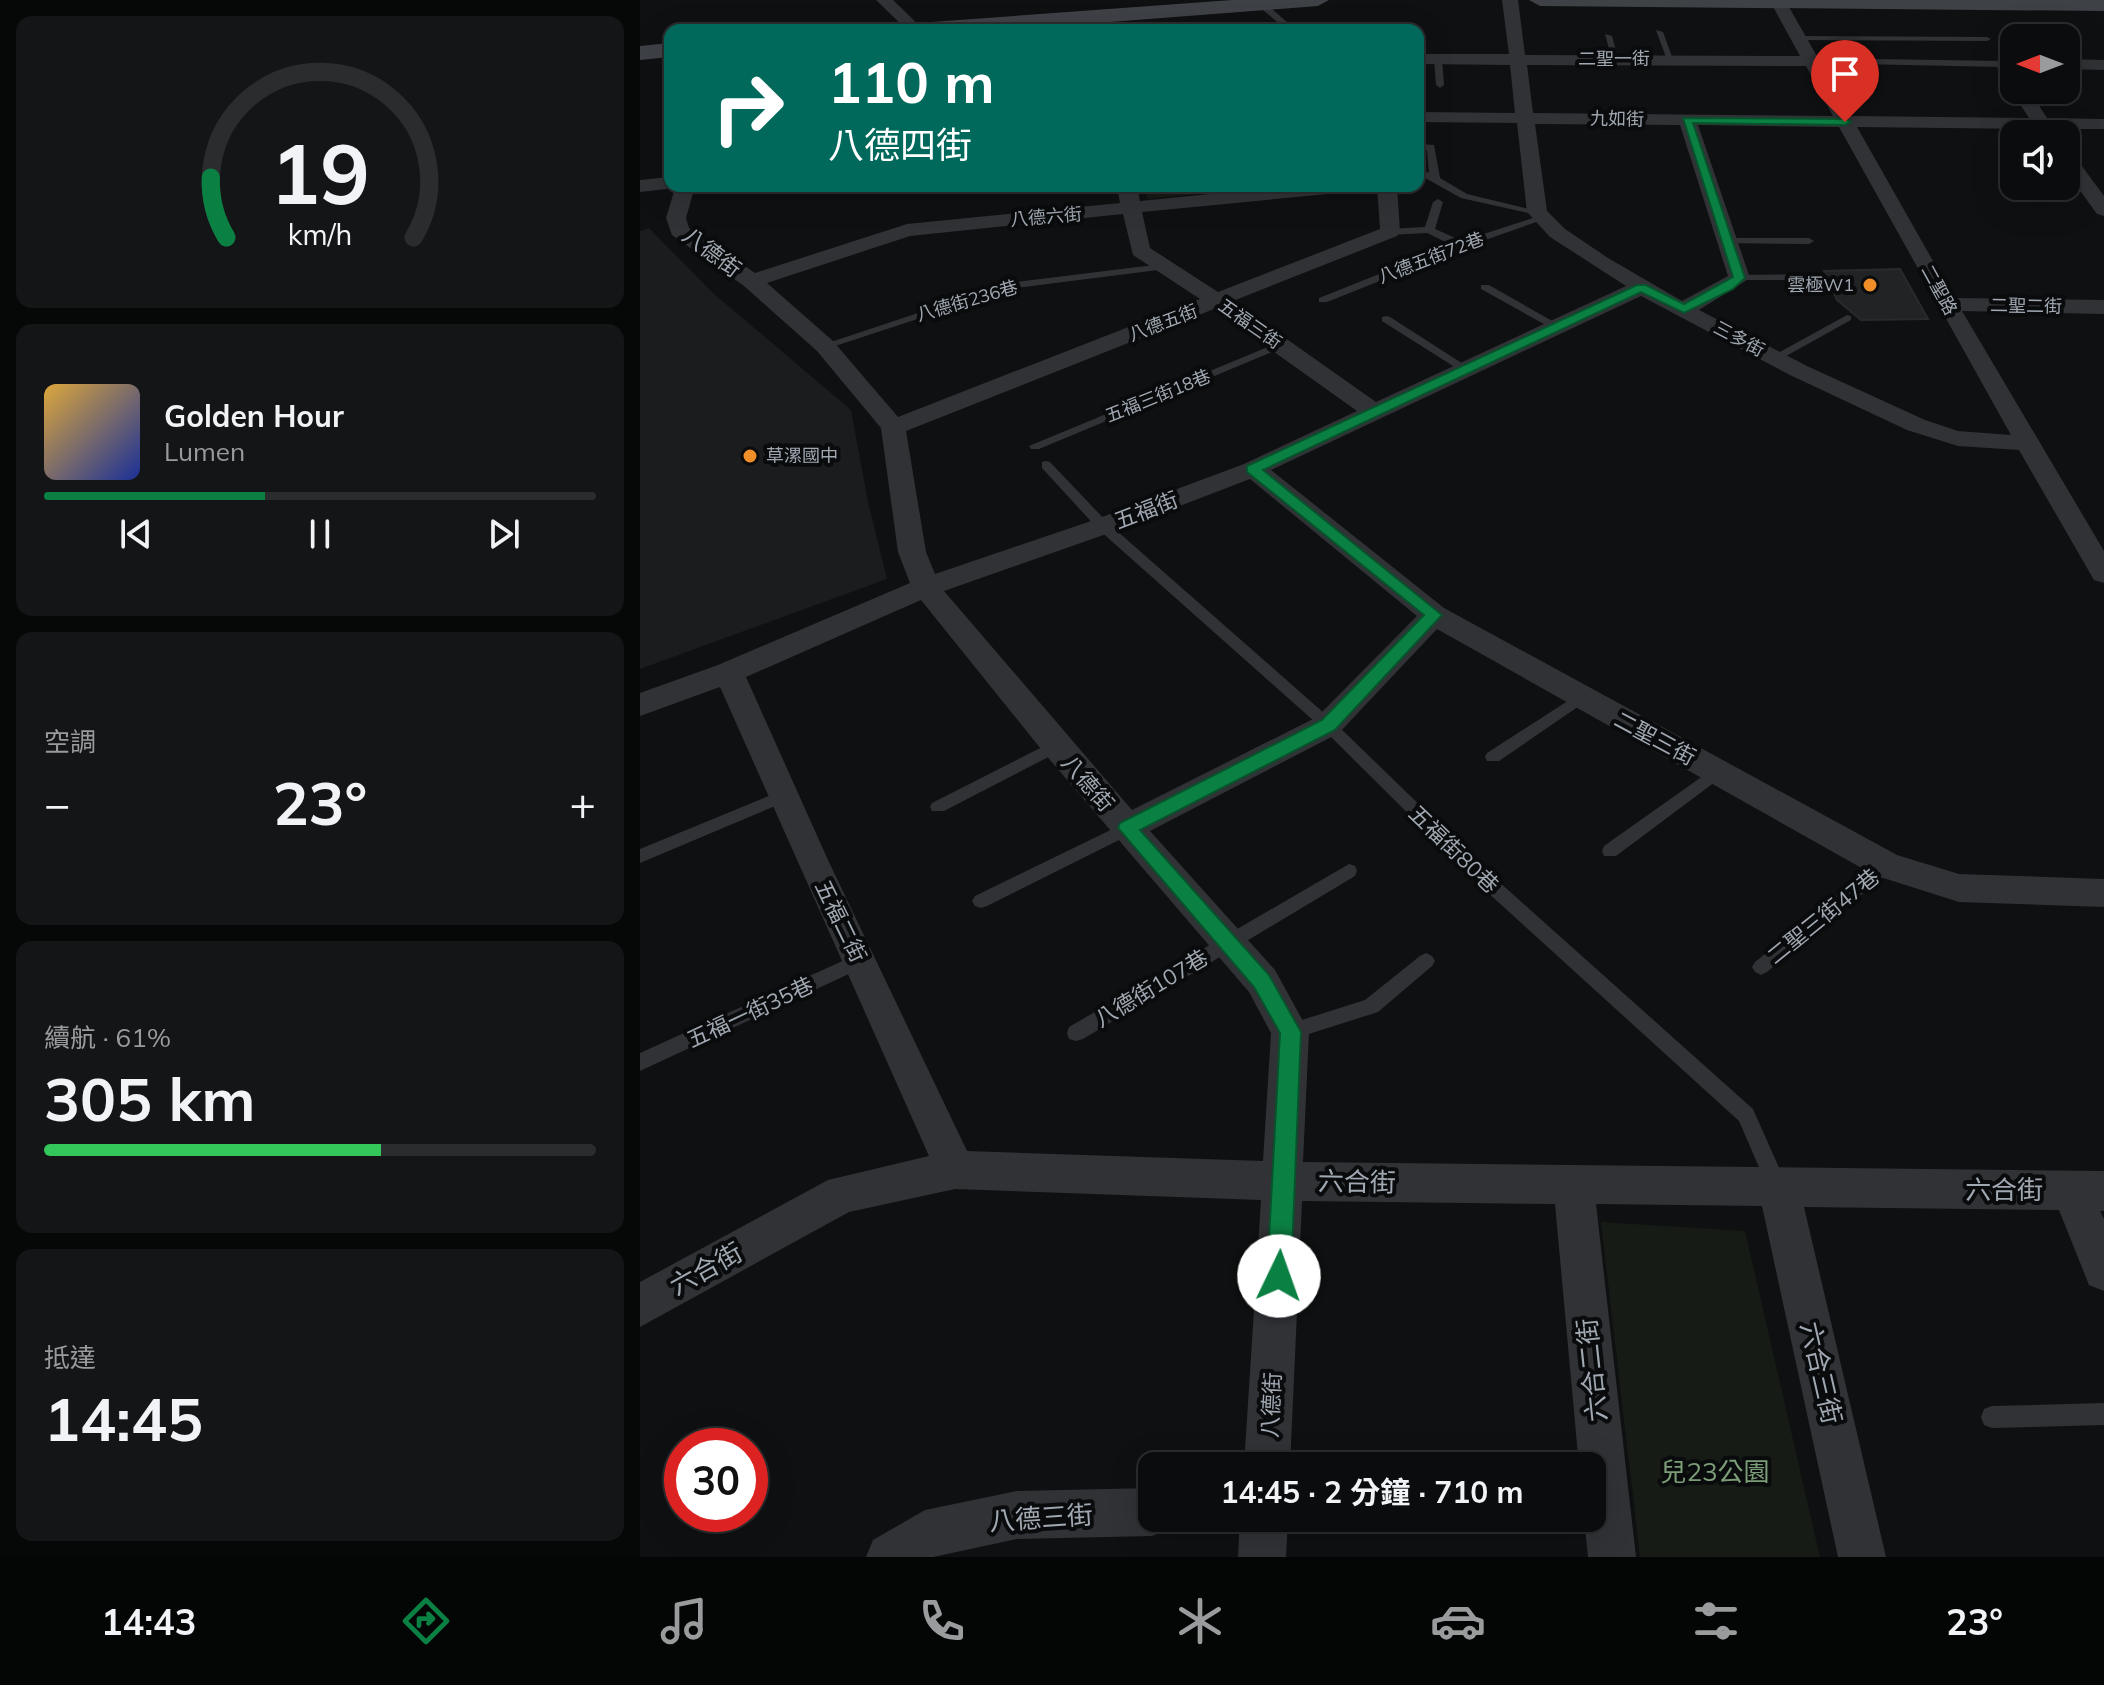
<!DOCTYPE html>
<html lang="zh-TW">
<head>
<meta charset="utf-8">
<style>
	body { margin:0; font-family:Mulish,"Noto Sans TC",sans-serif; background:#141516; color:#f1f3f6; height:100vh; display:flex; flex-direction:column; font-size:30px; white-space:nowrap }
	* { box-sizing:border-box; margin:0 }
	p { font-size:26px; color:#9a9b9d }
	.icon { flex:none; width:44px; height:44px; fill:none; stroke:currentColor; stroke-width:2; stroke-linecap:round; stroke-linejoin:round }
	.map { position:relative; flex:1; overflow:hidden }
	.drawer { display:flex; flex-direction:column; gap:16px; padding:16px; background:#060707; width:640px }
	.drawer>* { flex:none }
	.guide { position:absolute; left:24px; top:24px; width:760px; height:168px; border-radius:16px; box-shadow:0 8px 32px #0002,0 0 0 2px #2b2c2e; background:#00695c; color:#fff; overflow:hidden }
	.needle { width:52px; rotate:270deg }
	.buttons { position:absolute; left:1360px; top:24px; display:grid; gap:16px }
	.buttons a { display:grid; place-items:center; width:80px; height:80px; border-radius:16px; background:#0b0c0d; box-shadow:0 8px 32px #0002,0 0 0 2px #2b2c2e; font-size:40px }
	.speed { position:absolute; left:24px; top:1428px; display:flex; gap:16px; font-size:40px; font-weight:700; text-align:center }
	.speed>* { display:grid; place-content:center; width:104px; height:104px; border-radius:50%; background:#0b0c0d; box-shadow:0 8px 32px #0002,0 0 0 2px #2b2c2e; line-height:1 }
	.speed .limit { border:12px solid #d22; background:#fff; color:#111 }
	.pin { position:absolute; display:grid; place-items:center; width:68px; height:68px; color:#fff; margin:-82px -34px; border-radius:50% 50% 50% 0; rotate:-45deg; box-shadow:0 0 8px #0007 }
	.pin .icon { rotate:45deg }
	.me { position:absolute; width:88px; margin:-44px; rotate:3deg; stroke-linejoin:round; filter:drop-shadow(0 0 6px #0008) }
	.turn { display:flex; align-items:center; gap:28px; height:168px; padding:0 32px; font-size:36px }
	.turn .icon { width:104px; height:104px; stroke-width:2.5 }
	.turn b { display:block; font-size:56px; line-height:68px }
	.big { font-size:60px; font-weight:700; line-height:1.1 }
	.drawer .card { flex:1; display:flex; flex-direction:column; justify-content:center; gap:12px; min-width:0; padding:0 28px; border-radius:16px; background:#141516 }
	.drawer .dial { align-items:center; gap:0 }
	.dial svg { height:208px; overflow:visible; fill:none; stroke:#2b2c2e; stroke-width:7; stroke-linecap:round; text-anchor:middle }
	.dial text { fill:#f1f3f6; stroke:none }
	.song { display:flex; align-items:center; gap:24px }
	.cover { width:96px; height:96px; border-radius:12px; background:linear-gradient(135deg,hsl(40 70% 55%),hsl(230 70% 35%)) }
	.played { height:8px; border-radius:4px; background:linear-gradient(90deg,#0b8043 40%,#2b2c2e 40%) }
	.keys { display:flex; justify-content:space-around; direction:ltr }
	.heat { display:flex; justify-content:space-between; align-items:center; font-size:44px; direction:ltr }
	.charge { height:12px; border-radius:6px; background:linear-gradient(90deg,#34c759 61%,#2b2c2e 0) }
	.trip { position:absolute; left:498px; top:1452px; width:468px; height:80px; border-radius:16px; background:#0b0c0d; box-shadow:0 8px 32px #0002,0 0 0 2px #2b2c2e; font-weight:700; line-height:80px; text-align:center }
	.dock { display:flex; height:128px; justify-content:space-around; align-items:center; background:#040505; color:#9a9b9d }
	.dock .icon { width:56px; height:56px }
	.dock .selected { color:#0b8043 }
	.dock b { font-size:36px; color:#f1f3f6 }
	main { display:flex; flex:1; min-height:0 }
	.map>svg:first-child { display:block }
</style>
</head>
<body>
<main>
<section class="drawer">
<div class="card dial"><svg viewBox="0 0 100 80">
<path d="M14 69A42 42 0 1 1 86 69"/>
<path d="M14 69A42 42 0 0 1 8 46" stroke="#0b8043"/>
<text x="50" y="56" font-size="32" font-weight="700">19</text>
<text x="50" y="72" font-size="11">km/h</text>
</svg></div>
<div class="card">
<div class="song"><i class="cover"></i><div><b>Golden Hour</b><p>Lumen</p></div></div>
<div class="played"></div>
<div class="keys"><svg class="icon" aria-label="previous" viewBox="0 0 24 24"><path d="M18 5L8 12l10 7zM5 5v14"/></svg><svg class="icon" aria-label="pause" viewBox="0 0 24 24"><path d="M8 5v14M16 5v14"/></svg><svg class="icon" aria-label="next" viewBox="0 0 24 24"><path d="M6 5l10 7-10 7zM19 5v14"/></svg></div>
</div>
<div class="card"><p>空調</p>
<div class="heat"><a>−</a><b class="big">23°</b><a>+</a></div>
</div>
<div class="card"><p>續航 · 61%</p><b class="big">305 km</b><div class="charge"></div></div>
<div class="card"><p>抵達</p><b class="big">14:45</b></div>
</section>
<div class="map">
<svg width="1464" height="1557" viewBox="0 0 1464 1557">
	<rect width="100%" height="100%" fill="#0f1011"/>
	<polygon fill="#1b1c1e" points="9,228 73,293 211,410 228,502 247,579 0,669 0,231"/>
	<g fill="#161b16">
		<polygon points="506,186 643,186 507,199"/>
		<polygon points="961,1222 1105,1231 1180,1557 1000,1557"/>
	</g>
	<polygon fill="#222325" stroke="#292a2d" stroke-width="2" points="1260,269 1288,319 1221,320 1197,300 1184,271"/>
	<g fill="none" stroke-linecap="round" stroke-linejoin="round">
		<g fill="#303236" fill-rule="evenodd">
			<polygon points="621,2 624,2 656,30 647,30 618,6"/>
			<polygon points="1016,30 1023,32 1034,62 1027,60"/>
			<polygon points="965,34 972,36 979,62 972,60"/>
			<polygon points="1158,36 1347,37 1351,39 1347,41 1155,40"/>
			<polygon points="798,56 802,59 804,85 800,88 796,85 794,59"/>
			<polygon points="1171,58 1363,61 1367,64 1363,67 1168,63 1167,61"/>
			<polygon points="778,144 794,145 800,178 827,194 902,212 897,215 821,198 778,174 778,167 789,173 787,150 778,150"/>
			<polygon points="798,199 803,202 795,229 822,241 896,217 905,219 825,247 687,302 679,302 679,298 812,245 787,233 750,235 745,232 750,229 785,227 793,202"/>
			<polygon points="1086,238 1169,238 1174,241 1169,244 1082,243 1081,241"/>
			<polygon points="522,264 526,265 526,269 369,289 189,348 179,346 368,283"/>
			<polygon points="1099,275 1178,274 1183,277 1178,280 1095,280 1095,276"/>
			<polygon points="841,285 849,285 921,326 911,328 841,289"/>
			<polygon points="1207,315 1211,316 1211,320 1139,360 1129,358"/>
			<polygon points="746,316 750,317 831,369 821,371 742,321 742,317"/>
			<polygon points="640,342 644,343 644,347 399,449 391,449 389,446"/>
			<polygon points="406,461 410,462 468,523 693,721 858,881 1113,1109 1148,1188 1145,1195 1138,1198 1131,1195 1099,1121 846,891 683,729 458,529 402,468 402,462"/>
			<polygon points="940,693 948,698 945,702 859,761 847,761 845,757 847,753"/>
			<polygon points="416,740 422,742 424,746 422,750 304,811 292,811 290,807 292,803"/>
			<polygon points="1077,766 1083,768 1085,772 1083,776 976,856 964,856 962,851 964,846"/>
			<polygon points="141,791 147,793 149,797 147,801 0,863 0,849"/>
			<polygon points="487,822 493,823 495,828 493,833 347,906 341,908 335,906 332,901 335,896"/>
			<polygon points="1246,858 1252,860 1254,865 1252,870 1127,972 1121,975 1115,972 1112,967 1115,962 1240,860"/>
			<polygon points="709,864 715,866 717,871 715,876 443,1039 436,1041 429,1039 427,1033 429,1027"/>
			<polygon points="220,953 226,956 229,961 226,966 0,1071 0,1053"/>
			<polygon points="786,953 792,956 795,961 792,966 738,1012 650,1040 643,1038 641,1032 643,1026 725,1000 780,956"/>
			<polygon points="1464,1403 1464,1425 1352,1428 1344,1425 1341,1417 1344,1409 1352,1406"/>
		</g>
		<g fill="#303236" fill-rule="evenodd">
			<polygon points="236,0 253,0 284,30 267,30"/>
			<path d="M862,0H878L885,55L1160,56L1131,3L1133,0H1145L1211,116L1389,118L1371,90L1374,86V90H1389L1407,118L1464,119V129H1414L1417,134H1399L1396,129L1217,127L1314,298L1464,300V314L1322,311L1464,551V583L1454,580L1379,450L1318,446L1267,430L1150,375L1001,296L631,470L804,608L1257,855L1319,874L1464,879V907L1319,902L1234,875L797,629L699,733L510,831L635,970L669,1032L663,1162L1464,1171V1211H1460L1464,1219V1291L1449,1285L1419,1210L1164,1207L1246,1557H1198L1122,1206L956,1204L996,1557H948L944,1518H952V1466H939L915,1204L662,1201L650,1466H604L621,1200L315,1189L209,1212L0,1327V1282L188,1180L289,1156L80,687L0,716V693L78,665L270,583L258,552L241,428L177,351L104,286L32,235L26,218L35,188L0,192V180L30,177V186H55L46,218L49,228L115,273L267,224L480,203L477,186H497L500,201L649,186H718L708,192L502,212L510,248L578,292L740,229L737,186H757L760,232L757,236L593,301L736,402L986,286L910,237L887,212L877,123L778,122V112L875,113L870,65L778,64V54H869ZM887,65L1166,66L1193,116L893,113ZM895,124L1040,125L1088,276L1042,301L968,258L925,229L907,211ZM1058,125L1199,127L1371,435L1318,431L1285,420L1167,366L1059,310L1110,278ZM483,214L493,255L560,299L258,417L193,341L127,283L270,236ZM574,309L717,411L604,464L454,520L295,574L286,552L266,431ZM610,479L777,616L677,717L492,810L304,591L472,532ZM281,600L405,754L609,992L631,1033L623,1161L327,1151L188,860L106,677Z"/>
			<polygon points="1363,59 1374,59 1374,86 1368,85 1355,64"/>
			<polygon points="1426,59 1464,60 1464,70 1426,69"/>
			<polygon points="1426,152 1433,154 1464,196 1464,216 1457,214 1426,171"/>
			<polygon points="512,1488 512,1518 533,1518 529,1529 512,1536 377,1539 293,1557 226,1557 233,1540 285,1510 377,1491"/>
			<polygon points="600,1518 648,1518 646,1557 598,1557"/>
		</g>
		<g fill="#3e4146" fill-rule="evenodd">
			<polygon points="592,0 689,0 678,6 366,30 267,30 278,23"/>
			<polygon points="889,0 1464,0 1464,11 900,6"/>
			<polygon points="30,43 30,57 0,60 0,46"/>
		</g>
	</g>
	<polygon fill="#0b8043" stroke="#07532c" stroke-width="2" points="1043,118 1205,119 1211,122 1205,125 1053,123 1105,278 1093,289 1044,313 1001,292 623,470 802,615 695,730 500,830 629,975 661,1032 651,1276 648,1284 639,1288 630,1284 627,1276 640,1033 614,987 478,828 480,823 682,720 784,615 607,472 607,466 997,285 1006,285 1044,304 1093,277"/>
	<g fill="#f08e28" stroke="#0a0b0c" stroke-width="3">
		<circle cx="1230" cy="285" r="8"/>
		<circle cx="110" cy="456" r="8"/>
	</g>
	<g text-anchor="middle" stroke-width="8" stroke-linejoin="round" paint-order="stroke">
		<g font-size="18" fill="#a0a8b2" stroke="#0a0b0c">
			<text x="974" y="65">二聖一街</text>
			<text transform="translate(977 119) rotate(1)" y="6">九如街</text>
			<text transform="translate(406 217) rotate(-5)" y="6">八德六街</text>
			<text transform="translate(791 258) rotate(-21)" y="6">八德五街72巷</text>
			<text transform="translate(1299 290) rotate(61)" y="6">二聖路</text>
			<text transform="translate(327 301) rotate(-16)" y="6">八德街236巷</text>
			<text transform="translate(1386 306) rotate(1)" y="6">二聖二街</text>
			<text transform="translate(523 323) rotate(-21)" y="6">八德五街</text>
			<text transform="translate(610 324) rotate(35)" y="6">五福三街</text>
			<text transform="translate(1099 339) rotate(28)" y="6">三多街</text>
			<text transform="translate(518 396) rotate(-22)" y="6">五福三街18巷</text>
		</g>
		<g font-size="18" fill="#a0a8b2" stroke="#0a0b0c" text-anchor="end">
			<text x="1214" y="291">雲極W1</text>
			<text x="126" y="462" text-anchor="start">草漯國中</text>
		</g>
		<g font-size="22" fill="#a0a8b2" stroke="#0a0b0c">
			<text transform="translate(72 252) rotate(37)" y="8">八德街</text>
			<text transform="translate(506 510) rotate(-21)" y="8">五福街</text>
			<text transform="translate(1015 738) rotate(28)" y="8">二聖三街</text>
			<text transform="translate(448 783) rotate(49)" y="8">八德街</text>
			<text transform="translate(814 849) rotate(44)" y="8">五福街80巷</text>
			<text transform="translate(1183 916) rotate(-39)" y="8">二聖三街47巷</text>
			<text transform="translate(201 921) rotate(64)" y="8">五福二街</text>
			<text transform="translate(511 988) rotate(-31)" y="8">八德街107巷</text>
			<text transform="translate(110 1012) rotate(-25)" y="8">五福一街35巷</text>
			<text transform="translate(631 1405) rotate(-87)" y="8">八德街</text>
		</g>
		<g font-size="26" fill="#a0a8b2" stroke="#0a0b0c">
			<text transform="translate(717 1182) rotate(1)" y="9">六合街</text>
			<text x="1364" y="1199">六合街</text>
			<text transform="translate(66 1269) rotate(-29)" y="9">六合街</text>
			<text transform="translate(952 1370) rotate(-96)" y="9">六合二街</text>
			<text transform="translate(1181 1373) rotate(77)" y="9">六合三街</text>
			<text transform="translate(401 1518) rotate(-4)" y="9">八德三街</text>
		</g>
		<g font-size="26" fill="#7b9d77" stroke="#0a0b0c">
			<text x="1075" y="1481">兒23公園</text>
		</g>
	</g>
</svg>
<div class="buttons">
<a><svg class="needle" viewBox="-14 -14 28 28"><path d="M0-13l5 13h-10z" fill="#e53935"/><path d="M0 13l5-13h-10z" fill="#9a9b9d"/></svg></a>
<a><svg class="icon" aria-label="sound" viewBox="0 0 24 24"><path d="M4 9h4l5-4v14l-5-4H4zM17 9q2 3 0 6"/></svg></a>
</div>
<div class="speed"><div class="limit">30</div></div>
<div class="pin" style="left:1205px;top:122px;background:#d93025"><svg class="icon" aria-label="arrive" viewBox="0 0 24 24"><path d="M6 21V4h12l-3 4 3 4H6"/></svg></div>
<svg class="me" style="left:639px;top:1276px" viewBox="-20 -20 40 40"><circle r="19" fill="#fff"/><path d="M0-13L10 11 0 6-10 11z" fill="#0b8043"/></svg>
<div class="trip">14:45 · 2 分鐘 · 710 m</div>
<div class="guide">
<div class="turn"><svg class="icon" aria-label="right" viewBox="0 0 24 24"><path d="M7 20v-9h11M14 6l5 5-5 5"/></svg><div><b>110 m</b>八德四街</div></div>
</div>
</div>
</main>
<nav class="dock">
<b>14:43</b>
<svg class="icon selected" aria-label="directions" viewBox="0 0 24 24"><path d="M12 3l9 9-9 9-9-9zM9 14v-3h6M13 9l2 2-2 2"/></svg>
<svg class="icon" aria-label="music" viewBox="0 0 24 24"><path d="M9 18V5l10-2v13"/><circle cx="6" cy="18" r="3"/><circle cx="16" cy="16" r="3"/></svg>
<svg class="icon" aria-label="phone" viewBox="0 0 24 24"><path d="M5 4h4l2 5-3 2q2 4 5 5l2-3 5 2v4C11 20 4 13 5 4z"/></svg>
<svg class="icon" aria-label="climate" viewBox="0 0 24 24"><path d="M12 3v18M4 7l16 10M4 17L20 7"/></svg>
<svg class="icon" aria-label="car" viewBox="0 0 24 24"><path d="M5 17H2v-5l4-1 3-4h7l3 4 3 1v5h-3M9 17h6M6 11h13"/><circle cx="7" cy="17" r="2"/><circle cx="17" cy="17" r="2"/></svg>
<svg class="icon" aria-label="filters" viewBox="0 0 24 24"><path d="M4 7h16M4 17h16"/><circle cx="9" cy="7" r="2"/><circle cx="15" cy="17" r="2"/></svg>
<b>23°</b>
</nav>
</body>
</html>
